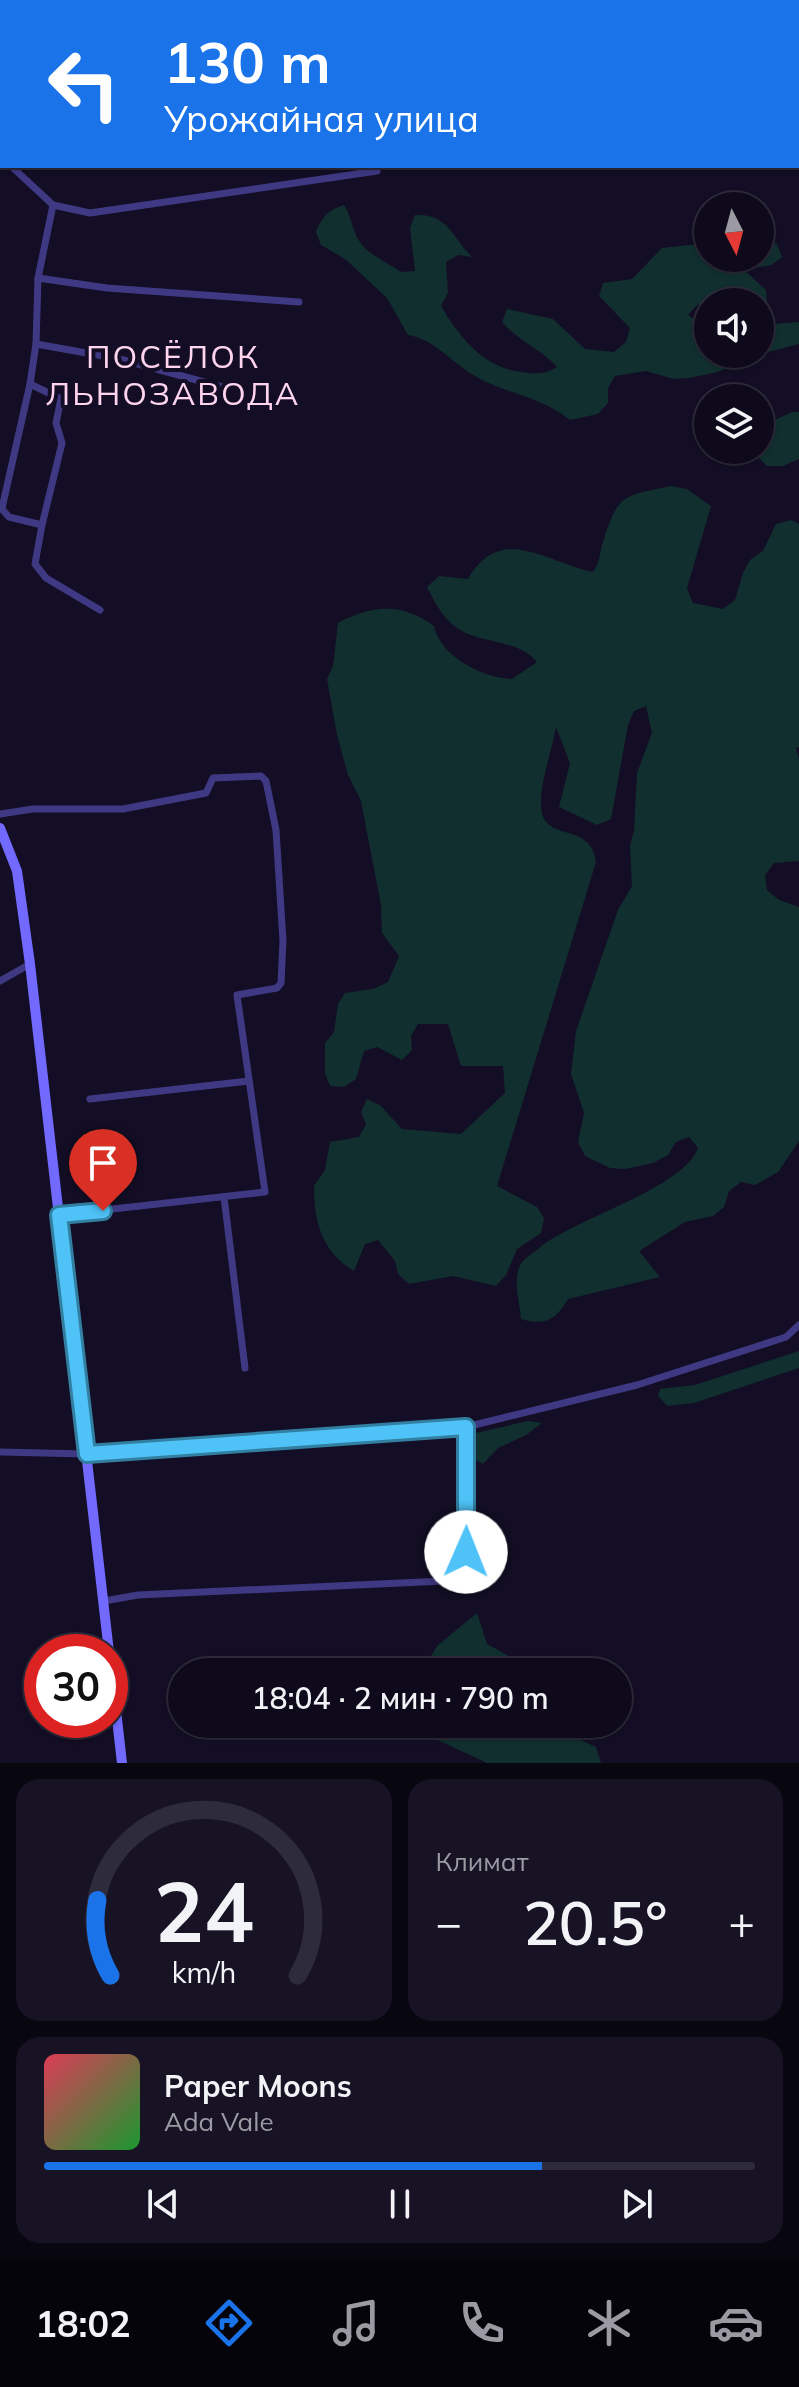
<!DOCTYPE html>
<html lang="ru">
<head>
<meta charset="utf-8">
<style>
	body { margin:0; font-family:Mulish,sans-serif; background:#171325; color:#f1f3f6; height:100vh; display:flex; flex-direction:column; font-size:30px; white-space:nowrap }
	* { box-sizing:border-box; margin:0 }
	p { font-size:26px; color:#9b9aa3 }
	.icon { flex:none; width:44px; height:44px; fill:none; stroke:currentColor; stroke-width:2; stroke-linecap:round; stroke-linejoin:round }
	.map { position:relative; height:1763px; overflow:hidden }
	.sheet { display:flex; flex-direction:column; gap:16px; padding:16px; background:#08060f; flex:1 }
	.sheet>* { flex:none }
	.guide { position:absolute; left:0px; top:0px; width:800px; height:168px; box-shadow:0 2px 6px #0004,0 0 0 2px #2e2b3b; background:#1a73e8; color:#fff; overflow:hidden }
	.needle { width:52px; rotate:174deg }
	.controls { position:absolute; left:694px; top:192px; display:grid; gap:16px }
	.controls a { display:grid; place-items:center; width:80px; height:80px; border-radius:50%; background:#0e0a1c; box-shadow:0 2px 6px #0004,0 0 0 2px #2e2b3b; font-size:40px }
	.speed { position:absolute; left:24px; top:1634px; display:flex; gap:16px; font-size:40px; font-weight:700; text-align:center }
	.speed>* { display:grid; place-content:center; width:104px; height:104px; border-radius:50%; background:#0e0a1c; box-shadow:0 2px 6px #0004,0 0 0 2px #2e2b3b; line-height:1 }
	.speed .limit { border:12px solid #d22; background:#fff; color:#111 }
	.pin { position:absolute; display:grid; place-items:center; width:68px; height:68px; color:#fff; margin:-82px -34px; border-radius:50% 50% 50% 0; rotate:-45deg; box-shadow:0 0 8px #0007 }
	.pin .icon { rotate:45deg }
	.me { position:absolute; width:88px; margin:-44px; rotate:1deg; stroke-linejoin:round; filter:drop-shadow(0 0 6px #0008) }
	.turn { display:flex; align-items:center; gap:28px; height:168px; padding:0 32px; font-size:36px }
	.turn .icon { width:104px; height:104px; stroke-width:2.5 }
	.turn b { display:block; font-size:56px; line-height:68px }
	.big { font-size:60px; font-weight:600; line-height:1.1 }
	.sheet .card { flex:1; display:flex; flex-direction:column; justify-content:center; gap:12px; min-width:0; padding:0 28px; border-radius:24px; background:#171325 }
	.sheet .dial { align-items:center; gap:0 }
	.dial svg { height:208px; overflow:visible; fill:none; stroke:#2e2b3b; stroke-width:7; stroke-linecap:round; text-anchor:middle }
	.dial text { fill:#f1f3f6; stroke:none }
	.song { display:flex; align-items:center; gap:24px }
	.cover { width:96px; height:96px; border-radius:12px; background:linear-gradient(135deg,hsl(350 70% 55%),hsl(130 70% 35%)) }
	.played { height:8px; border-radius:4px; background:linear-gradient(90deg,#1a73e8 70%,#2e2b3b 70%) }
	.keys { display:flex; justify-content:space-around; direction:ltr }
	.heat { display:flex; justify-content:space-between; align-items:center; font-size:44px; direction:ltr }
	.sheet .tiles { flex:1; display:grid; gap:16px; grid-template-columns:1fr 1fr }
	.card:last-child { grid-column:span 2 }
	.trip { position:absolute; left:168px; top:1658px; width:464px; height:80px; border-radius:40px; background:#0e0a1c; box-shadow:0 2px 6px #0004,0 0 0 2px #2e2b3b; font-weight:600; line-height:80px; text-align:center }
	.menu { display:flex; height:128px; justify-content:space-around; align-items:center; background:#06040b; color:#9b9aa3 }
	.menu .icon { width:56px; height:56px }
	.menu .active { color:#1a73e8 }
	.menu b { font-size:36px; color:#f1f3f6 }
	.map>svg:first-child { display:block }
</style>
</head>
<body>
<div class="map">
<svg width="799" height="1763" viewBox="0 0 799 1763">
	<rect width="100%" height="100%" fill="#130e25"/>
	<g fill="#112f2f">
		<path d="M344,205C351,216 351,224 356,235C364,254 386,261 401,272L415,271L410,228L415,215C448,213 452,237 472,257L458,255L446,262L448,293L441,306C460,338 483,367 521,372C535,374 544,375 557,367C541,349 518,341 502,322L507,309L553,319L585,349L614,352L626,342L630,328L599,296L603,283L632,279L662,248L708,243V258H760L762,238L777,244L782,257L771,265L744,270L766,290L767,304L711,300L697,305L688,315L701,324H708V354H759L718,372L689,378L674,379L646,371L615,376L608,388V403L598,414L570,420C539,395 503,394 470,373C448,359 435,340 408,335L387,298L345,259L321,245L316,232C322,217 328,210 344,205Z"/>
		<polygon points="799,322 799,344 760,354 760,325"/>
		<polygon points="792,412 799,412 799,459 783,466 767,466 751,450 760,450 760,427"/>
		<path d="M671,486L687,489L711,506L687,588L693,603L723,609L735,600L743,573L750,560L763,551L776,524L791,520L799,524V747L796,748L799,759V861L774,863L765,875L767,890L779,900L799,907V1141L778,1172L755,1185L741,1182L729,1191L724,1207L713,1216L685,1222L639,1251L660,1277L568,1299C556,1320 545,1326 521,1319C520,1303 512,1279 521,1264C524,1258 534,1253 539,1248C576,1218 684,1188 698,1148L689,1137L676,1142L668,1155L653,1163L625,1169L610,1168L585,1156L578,1142L584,1113L571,1074L576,1031L618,910L632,886L630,845L634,831L637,773L652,733L646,706L634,711L628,725L611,819L597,825L559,807L570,763L556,727C552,751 540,782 541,807C543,844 591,820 596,862L497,1186L537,1207L544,1218L541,1233L517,1249L506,1275L496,1286L453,1276L409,1284L398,1274L395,1261L378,1240L365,1244L354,1271C322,1252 314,1222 314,1186L325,1170L330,1142L359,1137L366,1124L361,1112L367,1099L381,1106L402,1129L461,1134L505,1093L503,1066H461L448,1024H418L411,1036L412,1050L402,1060L377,1047L364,1051L356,1079L344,1087L330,1086L325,1073V1043L334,1032L338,1004L345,993L373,989L388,982L399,956L382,933L381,905L361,801L348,775L337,735L327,679L333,666L338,623C372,605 401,602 434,626C440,656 482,678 512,679L537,662C519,640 486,644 462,631C444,621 436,604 427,587L439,576L468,579C501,522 547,563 593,572C601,560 599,554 603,542C618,493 624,496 671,486Z"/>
		<polygon points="799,1351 799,1368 694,1403 667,1406 658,1396 660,1389 695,1385"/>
		<polygon points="528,1421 542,1423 526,1435 498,1448 483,1464 476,1460 473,1440 476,1433"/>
		<polygon points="477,1613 487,1644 538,1672 422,1672 437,1646"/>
		<polygon points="413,1724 570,1724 566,1733 596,1747 601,1763 487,1763 414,1729"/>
	</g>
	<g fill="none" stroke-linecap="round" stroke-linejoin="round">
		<g stroke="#3f3984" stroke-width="7">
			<polyline points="0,155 2,157"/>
			<polyline points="53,205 90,213 377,171"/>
			<polyline points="38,278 107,288 299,302"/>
			<polyline points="36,344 120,359 222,387"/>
			<polyline points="30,384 61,399 56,423 62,443 42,525"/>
			<polyline points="0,507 9,517 42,525 35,564 46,578 100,610"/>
			<polyline points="2,508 30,384 36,344 38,278 53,205 11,166"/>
			<polyline points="0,814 33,809 123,809 206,793 213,778 261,776 266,781 276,830 283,941 281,983 277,988 237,995 265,1192 59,1215"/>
			<polyline points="0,981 30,964"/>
			<polyline points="90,1099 249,1081"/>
			<polyline points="224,1197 245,1368"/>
			<polyline points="0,1452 87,1454 466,1427 637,1385 786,1337 799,1325"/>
			<polyline points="104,1601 138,1595 444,1581 455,1574 466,1552 466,1427"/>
		</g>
		<g stroke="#7269ff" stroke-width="10">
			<polyline points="91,2 93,0"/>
			<polyline points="0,126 2,123"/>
			<polyline points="0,828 17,871 30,964 109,1652"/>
			<polyline points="110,1657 122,1763"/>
		</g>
	</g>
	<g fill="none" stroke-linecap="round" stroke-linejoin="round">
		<g stroke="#337fa1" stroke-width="20">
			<polyline id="route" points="103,1211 59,1215 87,1454 466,1427 466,1552"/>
		</g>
		<use href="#route" stroke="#4fc3f7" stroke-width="14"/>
	</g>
	<g text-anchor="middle" stroke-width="8" stroke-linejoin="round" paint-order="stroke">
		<g font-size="32" letter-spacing="2" fill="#ffd4ee" stroke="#130e25">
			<text x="173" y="368">ПОСЁЛОК<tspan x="173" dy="37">ЛЬНОЗАВОДА</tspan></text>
		</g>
	</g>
</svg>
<div class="controls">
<a><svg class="needle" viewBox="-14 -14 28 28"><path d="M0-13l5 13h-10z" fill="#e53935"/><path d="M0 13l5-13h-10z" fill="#9b9aa3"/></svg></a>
<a><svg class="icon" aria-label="sound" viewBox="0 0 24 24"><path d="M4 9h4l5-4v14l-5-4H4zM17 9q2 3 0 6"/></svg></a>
<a><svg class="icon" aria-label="layers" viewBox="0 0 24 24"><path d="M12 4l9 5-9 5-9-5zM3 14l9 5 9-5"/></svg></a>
</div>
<div class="speed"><div class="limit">30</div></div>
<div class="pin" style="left:103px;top:1211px;background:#d93025"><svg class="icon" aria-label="arrive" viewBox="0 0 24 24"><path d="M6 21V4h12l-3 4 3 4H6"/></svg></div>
<svg class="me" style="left:466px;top:1552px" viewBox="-20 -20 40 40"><circle r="19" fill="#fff"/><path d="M0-13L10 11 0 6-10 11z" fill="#4fc3f7"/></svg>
<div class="trip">18:04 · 2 мин · 790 m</div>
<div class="guide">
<div class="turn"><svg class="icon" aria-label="left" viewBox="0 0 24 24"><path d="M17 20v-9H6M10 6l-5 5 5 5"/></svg><div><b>130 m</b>Урожайная улица</div></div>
</div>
</div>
<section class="sheet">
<div class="tiles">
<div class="card dial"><svg viewBox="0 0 100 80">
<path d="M14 69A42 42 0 1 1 86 69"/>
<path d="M14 69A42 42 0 0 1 9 40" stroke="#1a73e8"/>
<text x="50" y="56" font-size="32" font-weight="700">24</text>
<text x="50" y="72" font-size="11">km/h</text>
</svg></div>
<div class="card"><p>Климат</p>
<div class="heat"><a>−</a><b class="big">20.5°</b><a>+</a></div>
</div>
<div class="card">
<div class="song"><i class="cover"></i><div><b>Paper Moons</b><p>Ada Vale</p></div></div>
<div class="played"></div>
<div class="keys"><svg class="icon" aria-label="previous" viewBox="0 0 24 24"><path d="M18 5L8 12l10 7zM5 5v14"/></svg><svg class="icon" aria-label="pause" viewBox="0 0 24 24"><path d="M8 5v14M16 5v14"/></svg><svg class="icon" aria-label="next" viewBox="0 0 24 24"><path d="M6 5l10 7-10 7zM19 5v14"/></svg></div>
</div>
</div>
</section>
<nav class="menu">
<b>18:02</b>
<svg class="icon active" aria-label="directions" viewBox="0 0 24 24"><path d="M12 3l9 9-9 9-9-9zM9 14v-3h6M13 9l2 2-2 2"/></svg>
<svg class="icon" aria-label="music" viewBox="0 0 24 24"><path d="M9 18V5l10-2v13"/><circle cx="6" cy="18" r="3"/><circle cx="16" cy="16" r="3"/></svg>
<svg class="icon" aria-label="phone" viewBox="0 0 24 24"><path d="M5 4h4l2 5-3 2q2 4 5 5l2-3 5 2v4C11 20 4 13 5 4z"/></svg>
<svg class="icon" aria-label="climate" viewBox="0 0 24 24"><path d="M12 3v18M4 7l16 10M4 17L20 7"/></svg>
<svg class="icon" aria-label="car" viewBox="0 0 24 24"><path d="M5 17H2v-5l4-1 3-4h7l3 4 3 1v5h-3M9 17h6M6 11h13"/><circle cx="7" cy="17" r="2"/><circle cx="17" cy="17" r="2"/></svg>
</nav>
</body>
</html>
